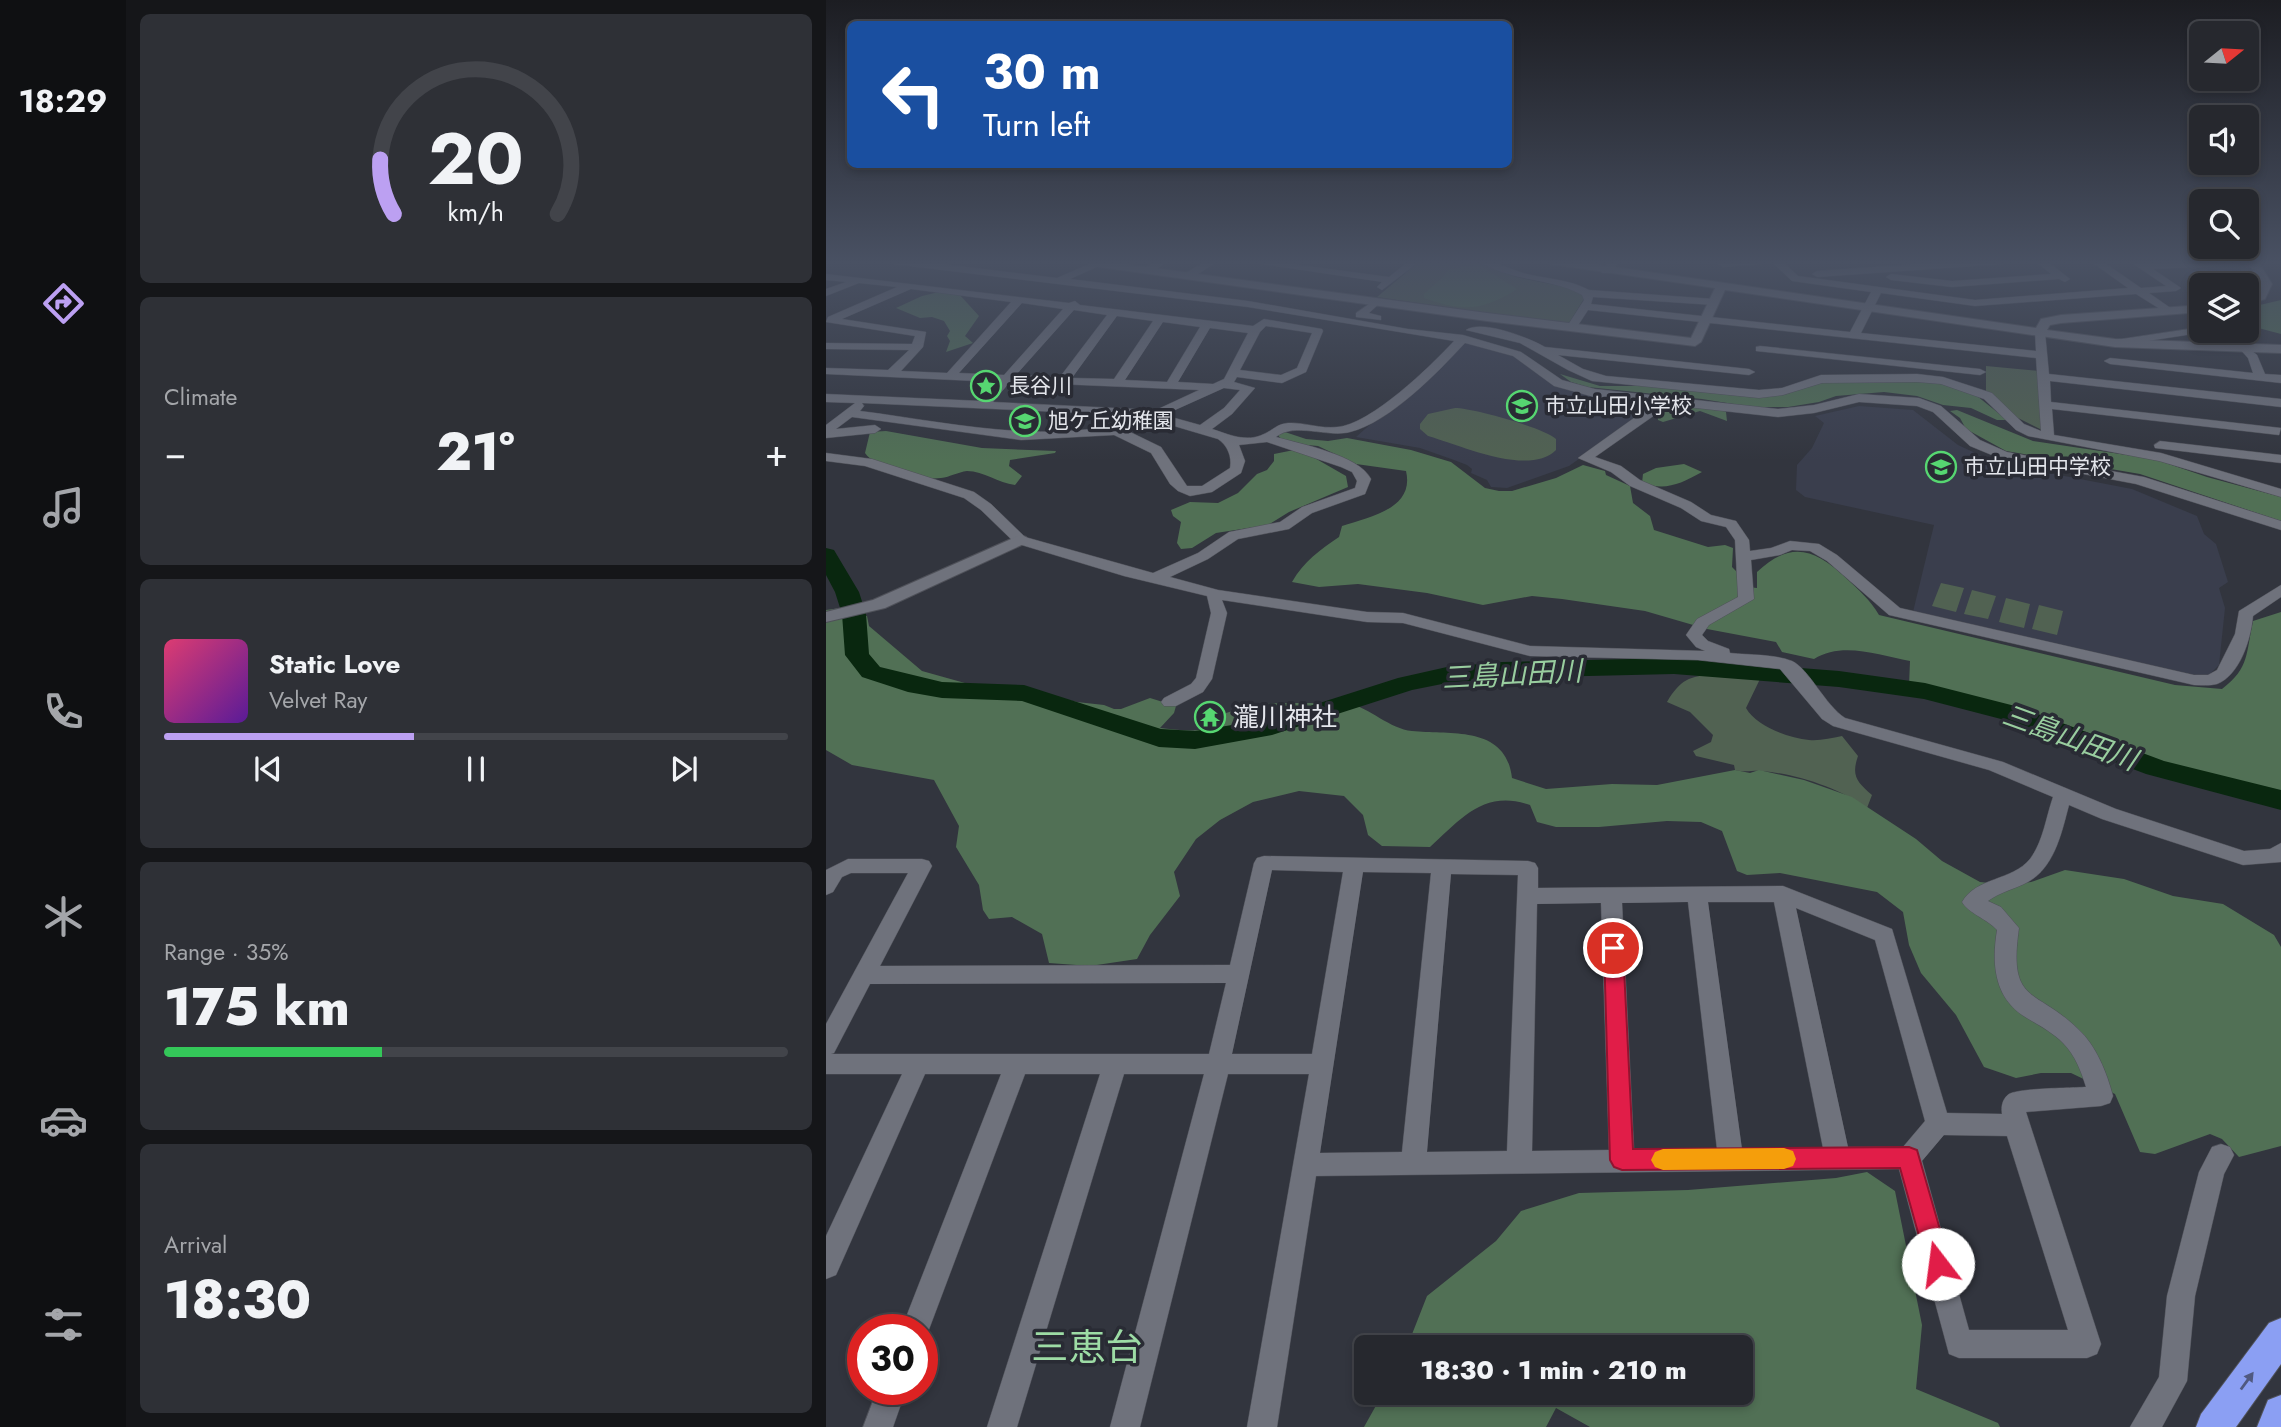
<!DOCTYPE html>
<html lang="en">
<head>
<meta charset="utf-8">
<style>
	body { margin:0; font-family:Jost,"Noto Sans JP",sans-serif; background:#2e3036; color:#f1f3f6; height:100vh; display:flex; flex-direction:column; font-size:26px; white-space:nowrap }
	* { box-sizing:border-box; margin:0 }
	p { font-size:23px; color:#a4a6aa }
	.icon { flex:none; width:38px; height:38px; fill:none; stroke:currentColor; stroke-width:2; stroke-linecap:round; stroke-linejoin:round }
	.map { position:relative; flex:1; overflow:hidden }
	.side { display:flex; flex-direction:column; gap:14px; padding:14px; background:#151619; width:700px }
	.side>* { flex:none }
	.banner { position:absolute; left:21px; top:21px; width:665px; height:147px; border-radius:10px; box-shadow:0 4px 10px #0003,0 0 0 2px #42444a; background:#1a4fa0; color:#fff; overflow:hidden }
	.needle { width:46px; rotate:72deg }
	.buttons { position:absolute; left:1363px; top:21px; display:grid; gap:14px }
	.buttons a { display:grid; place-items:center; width:70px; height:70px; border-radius:10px; background:#26282e; box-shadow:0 4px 10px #0003,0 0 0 2px #42444a; font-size:35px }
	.speed { position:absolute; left:21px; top:1314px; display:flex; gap:14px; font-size:35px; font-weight:700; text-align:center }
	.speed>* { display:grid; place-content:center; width:91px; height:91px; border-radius:50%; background:#26282e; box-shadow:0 4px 10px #0003,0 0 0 2px #42444a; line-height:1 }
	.speed .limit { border:10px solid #d22; background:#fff; color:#111 }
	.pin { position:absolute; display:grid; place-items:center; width:60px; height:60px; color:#fff; margin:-30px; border:4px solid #fff; border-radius:50%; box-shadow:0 2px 7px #0007 }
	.me { position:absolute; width:77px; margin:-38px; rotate:345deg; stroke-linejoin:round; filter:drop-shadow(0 0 5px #0008) }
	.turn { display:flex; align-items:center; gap:24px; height:147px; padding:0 21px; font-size:32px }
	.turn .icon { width:91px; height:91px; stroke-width:2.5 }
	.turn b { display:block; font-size:49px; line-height:60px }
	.big { font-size:52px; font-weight:800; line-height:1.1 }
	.side .card { flex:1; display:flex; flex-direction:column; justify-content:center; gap:10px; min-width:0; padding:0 24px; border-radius:10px; background:#2e3036 }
	.side .dial { align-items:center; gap:0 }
	.dial svg { height:182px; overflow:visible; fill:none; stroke:#42444a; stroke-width:7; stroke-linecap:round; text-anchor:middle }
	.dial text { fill:#f1f3f6; stroke:none }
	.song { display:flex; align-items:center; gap:21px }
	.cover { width:84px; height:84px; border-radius:10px; background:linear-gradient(135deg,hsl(340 70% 55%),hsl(270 70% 35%)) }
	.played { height:7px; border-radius:4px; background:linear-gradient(90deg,#bca0f2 40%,#42444a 40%) }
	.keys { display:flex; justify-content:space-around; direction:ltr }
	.heat { display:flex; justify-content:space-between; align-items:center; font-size:38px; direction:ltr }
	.charge { height:10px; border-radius:5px; background:linear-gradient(90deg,#34c759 35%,#42444a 0) }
	.trip { position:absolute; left:528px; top:1335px; width:399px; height:70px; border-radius:10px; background:#26282e; box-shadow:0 4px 10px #0003,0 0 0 2px #42444a; font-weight:800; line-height:70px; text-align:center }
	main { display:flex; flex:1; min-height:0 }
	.tabs { display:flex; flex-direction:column; width:126px; justify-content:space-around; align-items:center; background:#0f1012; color:#a4a6aa }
	.tabs .icon { width:49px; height:49px }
	.tabs .on { color:#bca0f2 }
	.tabs b { font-size:32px; color:#f1f3f6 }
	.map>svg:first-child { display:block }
</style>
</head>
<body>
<main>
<nav class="tabs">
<b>18:29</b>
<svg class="icon on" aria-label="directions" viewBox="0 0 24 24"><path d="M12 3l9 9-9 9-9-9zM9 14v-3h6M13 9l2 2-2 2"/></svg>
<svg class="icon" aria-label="music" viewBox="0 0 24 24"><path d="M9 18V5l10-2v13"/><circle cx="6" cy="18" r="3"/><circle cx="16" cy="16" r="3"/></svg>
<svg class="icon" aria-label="phone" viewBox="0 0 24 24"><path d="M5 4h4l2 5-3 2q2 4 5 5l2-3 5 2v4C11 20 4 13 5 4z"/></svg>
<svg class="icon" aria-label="climate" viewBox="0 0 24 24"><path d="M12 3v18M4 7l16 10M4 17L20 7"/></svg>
<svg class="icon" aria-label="car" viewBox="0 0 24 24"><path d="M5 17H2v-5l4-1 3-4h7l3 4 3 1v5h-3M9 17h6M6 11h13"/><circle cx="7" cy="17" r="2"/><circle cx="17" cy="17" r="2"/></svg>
<svg class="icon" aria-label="filters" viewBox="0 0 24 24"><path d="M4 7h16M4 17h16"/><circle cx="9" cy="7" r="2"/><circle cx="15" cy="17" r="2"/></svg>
</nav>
<section class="side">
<div class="card dial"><svg viewBox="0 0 100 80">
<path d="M14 69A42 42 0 1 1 86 69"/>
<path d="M14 69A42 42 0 0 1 8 45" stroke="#bca0f2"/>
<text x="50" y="56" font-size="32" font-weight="700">20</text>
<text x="50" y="72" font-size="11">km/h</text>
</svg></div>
<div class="card"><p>Climate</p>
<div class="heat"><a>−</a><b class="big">21°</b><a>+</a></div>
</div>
<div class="card">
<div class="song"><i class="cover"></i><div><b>Static Love</b><p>Velvet Ray</p></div></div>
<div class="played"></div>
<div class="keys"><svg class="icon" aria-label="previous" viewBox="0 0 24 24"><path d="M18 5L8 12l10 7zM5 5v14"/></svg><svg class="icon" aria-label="pause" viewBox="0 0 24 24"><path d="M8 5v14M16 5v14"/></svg><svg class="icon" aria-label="next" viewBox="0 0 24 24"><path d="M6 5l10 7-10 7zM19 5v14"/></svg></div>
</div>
<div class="card"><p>Range · 35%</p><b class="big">175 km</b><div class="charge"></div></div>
<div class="card"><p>Arrival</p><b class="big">18:30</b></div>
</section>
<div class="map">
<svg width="1455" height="1427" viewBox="0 0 1455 1427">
	<rect width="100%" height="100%" fill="#32353e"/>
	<g fill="#3a3e4d">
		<polygon points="644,341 677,351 694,359 726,384 746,391 832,403 743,466 681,488 665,487 661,480 645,473 646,469 641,465 628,460 594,448 530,437 636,343"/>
		<polygon points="1033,406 1087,410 1132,445 1171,463 1306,489 1371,516 1378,534 1390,544 1402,582 1393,588 1399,608 1393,665 1383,675 1374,676 1087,612 1108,525 979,497 970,490 971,465 986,448 998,423 989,416"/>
	</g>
	<g fill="#516252">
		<polygon points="594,261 650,261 690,277 739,287 754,292 759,297 743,323 736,324 551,297"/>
		<polygon points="1160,366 1213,371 1218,431 1186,415 1160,392"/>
		<path d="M629,408C646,408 719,428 730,439V450C703,477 634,445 602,436L594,429V424L602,414Z"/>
		<polygon points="1115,583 1138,588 1130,612 1106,606"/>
		<polygon points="1146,590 1170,596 1162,619 1138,614"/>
		<polygon points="1180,598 1204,604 1198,628 1173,622"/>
		<polygon points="1213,605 1237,611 1231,635 1206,629"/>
		<path d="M889,674L934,679L920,708C930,726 962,738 983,740C994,741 1005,738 1016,736L1032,756C1025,776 1031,782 1046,795L1041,808C1013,788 971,774 936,771C927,770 920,773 909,770L908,765L870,756L867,751L885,742L887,735L864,712L841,702C854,680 863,676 889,674Z"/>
	</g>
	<g fill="#517055">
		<path d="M651,264L691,289C656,311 638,312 598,298V294L616,278L622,270Z"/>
		<polygon points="113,292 133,294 153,316 139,336 147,343 120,352 124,341 121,336 124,331 118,321 106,317 94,318 70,308 96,296"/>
		<polygon points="1455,300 1455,334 1421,325 1421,308"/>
		<polygon points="734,374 774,386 823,386 941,397 961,394 986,384 1016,380 1108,382 1134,388 1151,396 1181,420 1171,420 1145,408 1117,405 1091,396 1058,392 1010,396 993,402 962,407 926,407 876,399 762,387 745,382"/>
		<polygon points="847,404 897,410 900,412 901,421 874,411 837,422 832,420 831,412"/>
		<polygon points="1131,410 1207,441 1328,459 1381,477 1455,497 1455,521 1314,474 1180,451 1140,429 1134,418 1124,411"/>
		<path d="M60,431L156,448L230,451L229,453L184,460L183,466L196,476L189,485C172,483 158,471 141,471C132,472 124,477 115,478C95,481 50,469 39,453L44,432Z"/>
		<path d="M459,432L480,439L502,441L521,438L585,450L625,462L659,488L673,491H686L730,478L757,465L779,471L780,475L804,486L807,503L824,516L828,530L882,547L899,545L907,548L906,567L913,574L912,586L931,588V572C965,540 989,549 1020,578C1033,590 1044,600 1053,615L1349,685L1396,689C1424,668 1420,652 1427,621L1455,612V796L1234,742L1156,702L1083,686L1084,661C1053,655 1016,641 988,659L956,652L950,642L881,629L819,611L736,599L706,596L657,605L601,593L532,584L493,587L466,582C478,561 494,550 513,537L516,526C543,517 589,509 580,471L530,464L492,446L470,444L455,439L451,434Z"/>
		<polygon points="473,449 520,476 522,487 463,512 442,525 390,533 366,548 355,549 351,543 355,522 347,516 345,510 364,502 392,503 412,493 431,474 441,470 448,461 448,454"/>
		<path d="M858,464L876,472C854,484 840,491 816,483L817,474L830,468Z"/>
		<path d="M14,608L21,616H41L43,626L96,671L146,685H174L251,702L278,705L288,709H295L324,698L350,706L348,713L334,728C355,730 390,737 400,713C435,701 455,703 490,703C500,703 513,701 522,703C544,708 564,729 586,731C625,735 680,725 686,778L720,789L786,784L831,785L909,770L924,773L933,770L978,780L1026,797L1090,839L1116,861L1154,882L1183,885L1205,882L1239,870L1298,879L1347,896L1397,904L1448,935L1455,947V1146L1413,1157L1396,1139L1384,1134L1329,1154L1314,1152L1289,1094L1245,1073H1215L1190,1078L1158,1067L1130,1015L1095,973L1083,945L1077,912L1051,892L954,873L921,875L911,871L896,831L875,822L841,821L773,827H730L711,822L704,805C658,789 635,819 604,847L556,846L542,835L537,815L518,796L473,791L427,802L394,820L370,839L348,872L354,896L324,935L311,959L264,966L223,963L216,934L186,917L163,919L157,910L153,885L130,847L133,826L108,780L26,765L0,750V610Z"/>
		<polygon points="1041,1172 1069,1191 1096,1325 1090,1389 1172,1423 1174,1427 764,1427 730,1408 720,1427 538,1427 557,1393 915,1393 915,1348 581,1347 601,1296 670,1241 695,1211 753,1193 862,1190 1010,1178"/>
	</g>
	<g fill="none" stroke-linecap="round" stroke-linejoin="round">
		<polygon fill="#09270f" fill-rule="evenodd" points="0,548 8,550 33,592 40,614 43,654 54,667 116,682 198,685 335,729 369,731 443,719 572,678 621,667 676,662 848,658 1013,671 1099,683 1193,707 1338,761 1455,790 1455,810 1320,774 1175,719 1098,699 1013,687 848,674 676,678 621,683 586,690 446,735 369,749 333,747 196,701 116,698 82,692 36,677 19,655 16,614 9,592 0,575"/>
		<g stroke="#4f5159" stroke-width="1">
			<g id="minor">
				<path d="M62,261H92L231,278L270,261H284L244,279L422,301L582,329L637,335L695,352L736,380L769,389L952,409L988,405L1033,394L1093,398L1115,406L1154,440L1181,452L1318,477L1455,521V530L1310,484L1173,458L1144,446L1107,412L1091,406L1033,402L988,413L952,417L843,405L769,457L795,466L814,480L865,502L885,515L910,521L923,540L924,551L945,548L964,541L993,544L1011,555L1074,608L1368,675H1382L1391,670L1409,634L1413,611L1455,585V597L1427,616C1425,639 1414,675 1391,684C1384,686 1375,685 1368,685L1063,615L1001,561L984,551L966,550L954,555L925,560L928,599L883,625L876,635L882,641L903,649L904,653C923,655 948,654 966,661C983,669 999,705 1019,718L1177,762L1290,809L1418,851L1444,849L1455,843V862L1417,865L1276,819L1243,805C1236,831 1229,867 1202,882C1189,889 1174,892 1162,901L1175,907L1193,928C1182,1005 1209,987 1252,1029C1270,1045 1281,1073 1287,1096L1284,1103L1275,1106L1200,1112L1275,1344L1271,1354L1261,1358H1133L1123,1354L1073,1169L490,1176L451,1427H421L483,1074H402L314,1427H284L378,1074H298L191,1427H161L274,1074H199L99,1340L96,1341V1330H75L175,1074H99L10,1275L0,1279V1236L76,1074H0V1024L82,873H25L16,877L7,892L0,895V870L22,859H96L103,861L106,866L54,966L404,965L428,863L431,858L438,856L702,861L709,863L712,868V888L957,886L1066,929L1121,1113L1176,1114C1175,1107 1176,1099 1183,1094C1193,1088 1246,1088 1260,1087C1255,1071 1249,1055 1237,1043C1225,1031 1210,1024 1196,1015C1167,995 1166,961 1171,930C1161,919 1142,913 1136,902C1150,877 1186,881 1204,859C1217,842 1220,817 1227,797L1163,770L1007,726L996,719L954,669L872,660L704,656L577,623L541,622L396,600L401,613L386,679L377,692L350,706H338L335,702L338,698L365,684L370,678L385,613L381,596L298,576L189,543L155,510L138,498L39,466L0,461V453L46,459L148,492L165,504L199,537L327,573L372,553L403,532L454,522L476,507L529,488L531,481L526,472L515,467L441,442L413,445L419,461L415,473L386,492L364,496L352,491L344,484L325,453L288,435L195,440L26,417L10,429L49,425L55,429L49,433L0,438V425L29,403L0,402V394L155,401L172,382L0,374V368L62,370L83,350L0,349V343L86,344L89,336L0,322L2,317L71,287L33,283L0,296V289L20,282L0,280V274L243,303L249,301L254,305L427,326L438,319L496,329L497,331L480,372L456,383L411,377L408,382L429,388L406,414L386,429C402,434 420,443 438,434C447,430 451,424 462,423C478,422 494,429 511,427C544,425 605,366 628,341L422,307L67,264ZM85,289L185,302L121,373L75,371L97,347L100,332L16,319ZM196,303L237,309L178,375L133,373ZM248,310L281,315L234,377L190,375ZM291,316L327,321L288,379L246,378ZM337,322L374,327L341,382L299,380ZM440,326L486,333L471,368L455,375L414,370L434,332ZM384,328L422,333L398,379L387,384L352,382ZM639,343L687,356L728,386L768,397L829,403L752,458L785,472L804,486L855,508L875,521L900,527L909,540L912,597L871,619L860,635L870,647L879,651L704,646L577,613L541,612L392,590L344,577L382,559L412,539L463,529L486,513L539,494L545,479C533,455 475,444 450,437C469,422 501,438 524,432C564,422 611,373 639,343ZM184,382L373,390L330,410L167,402ZM398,388L414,390L398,408L374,425L338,415ZM36,403L321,416C229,448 128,423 34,411L38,406ZM331,421L392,439C402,446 406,457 404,468L376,486H361L335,447L302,431ZM446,870L517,872L486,1054H406ZM537,872L605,873L576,1152L494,1153ZM625,874L692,875L681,1151L601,1152ZM862,902L891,1149L808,1150L796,903ZM882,902H948L997,1148L916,1149ZM775,903L783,1150L706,1151L711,904ZM970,908L1049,940L1099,1121L1077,1147H1022ZM400,983L383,1054H5L8,1053L44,984ZM1118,1135L1181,1136L1242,1330H1143L1096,1161Z"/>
				<polygon points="330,261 342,261 326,272 318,272 318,268"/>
				<polygon points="380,261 392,261 366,278 358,278 358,274"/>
				<polygon points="416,261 444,261 563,277 583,261 594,261 556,290 551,287 556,282"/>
				<path d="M653,261C670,261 681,268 697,273C719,279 743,279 763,290L888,299L893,302L888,305L767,297L765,304L1024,332L1045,292L966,281L947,263L897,267L892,264L897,261H956L972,276L1149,300L1302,288L1264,261H1276L1315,288L1340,286L1303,261H1417L1413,265L1327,269L1355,288L1350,291L1323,293L1346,309V313L1342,314L1310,294L1149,306L1055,293L1035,333L1210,351L1209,332L1214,329L1219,332L1223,374L1455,399V407L1224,381L1225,402L1455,428L1453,435L1226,409L1228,435L1335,453L1455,489V497L1333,461L1202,436L1190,430L1158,399L1115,384L1091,382L996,383L957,395L933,398L766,381L742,370L694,343L640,330C656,319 703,338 719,347L923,369L929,372L923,375L732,355L757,369L780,376L933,390L956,388L995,375L1091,374L1117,377L1166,393L1198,424L1215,431L1210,358L762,310L749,330L745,331L740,328L758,300L756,295C725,277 683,282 653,261Z"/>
				<polygon points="784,261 794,261 784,273 776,273 775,271"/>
				<polygon points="1133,261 1182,261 1177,264 991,277 986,274 991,271"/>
				<polygon points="1209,261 1221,261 1244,279 1239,282 1233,279 1126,287 1065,280 1060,277 1065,274 1126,281 1225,274"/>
				<polygon points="550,299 555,302 543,313 555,316 555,320 530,317 530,313"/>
				<polygon points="1376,327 1376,331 1380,332 1289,346 1283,343 1289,340"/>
				<polygon points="1418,344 1431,355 1439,374 1455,375 1455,383 1284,364 1278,361 1284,358 1427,373 1422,358 1412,347"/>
				<polygon points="934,346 1154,369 1160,372 1154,375 930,351 930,347"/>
				<polygon points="1334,441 1455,455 1455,463 1329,448 1328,445"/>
				<polygon points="1395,1144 1404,1147 1408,1155 1398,1174 1369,1296 1361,1381 1336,1427 1304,1427 1333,1377 1341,1296 1373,1172 1386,1147"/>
				<polygon points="51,1390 80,1390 67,1427 37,1427"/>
			</g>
		</g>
		<g stroke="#4f5159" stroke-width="2">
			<g id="tertiary">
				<polygon points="276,261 661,313 865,338 889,288 724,264 719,261 747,261 1210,328 1215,319 1235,315 1376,305 1376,312 1235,323 1224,325 1221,330 1289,339 1455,345 1455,353 1289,347 899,290 875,342 869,346 661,321 273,267 268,264"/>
				<polygon points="1422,261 1432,261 1446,284 1439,299 1421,305 1421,298 1430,295 1434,284"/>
				<polygon points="194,535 200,537 202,540 200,543 59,608 0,622 0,612 47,600"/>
			</g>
		</g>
		<g stroke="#4f5159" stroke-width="2">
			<g id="motorway">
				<polygon points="1455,1318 1455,1364 1410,1427 1370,1427 1375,1414 1443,1323"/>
				<polygon points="1455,1395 1455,1427 1431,1427 1442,1400"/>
			</g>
		</g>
		<use href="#minor" fill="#6f727c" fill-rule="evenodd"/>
		<use href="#tertiary" fill="#6f727c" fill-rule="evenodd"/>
		<use href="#motorway" fill="#8b9ff3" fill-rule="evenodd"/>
	</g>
	<defs><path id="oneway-solid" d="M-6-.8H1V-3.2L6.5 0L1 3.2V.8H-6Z" transform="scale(1.75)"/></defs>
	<use fill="#505980" href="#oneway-solid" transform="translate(1421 1381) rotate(-54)"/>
	<linearGradient id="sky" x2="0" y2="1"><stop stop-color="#1c1d22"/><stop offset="0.57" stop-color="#495163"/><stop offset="1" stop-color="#495163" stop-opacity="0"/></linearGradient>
	<rect width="1455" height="461" fill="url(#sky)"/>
	<polygon fill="#e11d48" stroke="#92132f" stroke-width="2" points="787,941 794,943 797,948 807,1149 1083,1147 1091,1150 1124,1264 1120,1272 1112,1276 1103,1272 1074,1168 796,1170 788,1167 784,1160 778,948 780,943"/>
	<polygon fill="#f59e0b" points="958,1148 967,1151 970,1159 967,1166 958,1169 837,1170 829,1167 825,1160 829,1152 837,1149"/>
	<defs>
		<g id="sight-ring" transform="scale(1.575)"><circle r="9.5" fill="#292b34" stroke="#56d671" stroke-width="1.5"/><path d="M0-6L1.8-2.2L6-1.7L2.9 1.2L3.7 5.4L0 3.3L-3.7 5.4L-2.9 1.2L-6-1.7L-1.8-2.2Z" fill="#56d671"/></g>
		<g id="school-ring" transform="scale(1.575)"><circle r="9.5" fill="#292b34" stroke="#56d671" stroke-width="1.5"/><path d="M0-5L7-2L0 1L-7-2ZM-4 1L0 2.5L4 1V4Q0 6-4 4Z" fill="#56d671"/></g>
		<g id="temple-ring" transform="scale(1.575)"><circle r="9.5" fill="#292b34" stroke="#56d671" stroke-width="1.5"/><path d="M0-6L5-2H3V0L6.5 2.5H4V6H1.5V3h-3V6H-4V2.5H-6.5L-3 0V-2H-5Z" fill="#56d671"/></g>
	</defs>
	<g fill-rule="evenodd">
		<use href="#sight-ring" x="160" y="386"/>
		<use href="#school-ring" x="696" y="406"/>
		<use href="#school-ring" x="199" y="421"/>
		<use href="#school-ring" x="1115" y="467"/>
		<use href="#temple-ring" x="384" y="717"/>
	</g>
	<g text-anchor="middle" stroke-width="7" stroke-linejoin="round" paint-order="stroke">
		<g font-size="21" fill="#e4e6ec" stroke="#292b34" text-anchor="start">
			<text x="183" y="393">長谷川</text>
			<text x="719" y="413">市立山田小学校</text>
			<text x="222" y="428">旭ケ丘幼稚園</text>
			<text x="1138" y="474">市立山田中学校</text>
		</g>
		<g font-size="26" fill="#e4e6ec" stroke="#292b34" text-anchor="start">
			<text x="407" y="726">瀧川神社</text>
		</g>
		<g font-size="28" font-style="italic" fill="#99ce9f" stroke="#292b34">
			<text transform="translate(686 674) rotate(-3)" y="10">三島山田川</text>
			<text transform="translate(1244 737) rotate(20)" y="10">三島山田川</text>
		</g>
		<g font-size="37" fill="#9ddca5" stroke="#292b34">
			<text x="261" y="1360">三恵台</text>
		</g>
	</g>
</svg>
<div class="buttons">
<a><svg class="needle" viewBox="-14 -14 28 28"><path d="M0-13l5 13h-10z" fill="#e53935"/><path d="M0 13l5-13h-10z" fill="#a4a6aa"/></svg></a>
<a><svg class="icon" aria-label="sound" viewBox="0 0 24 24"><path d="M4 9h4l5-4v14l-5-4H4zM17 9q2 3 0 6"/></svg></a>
<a><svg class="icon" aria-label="search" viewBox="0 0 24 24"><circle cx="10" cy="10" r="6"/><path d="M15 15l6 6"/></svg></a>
<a><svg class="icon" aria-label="layers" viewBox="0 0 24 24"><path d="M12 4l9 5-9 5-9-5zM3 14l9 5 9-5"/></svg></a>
</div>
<div class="speed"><div class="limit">30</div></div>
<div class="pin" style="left:787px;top:948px;background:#d93025"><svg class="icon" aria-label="arrive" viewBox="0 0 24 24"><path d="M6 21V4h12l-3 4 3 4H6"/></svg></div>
<svg class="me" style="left:1112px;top:1264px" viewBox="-20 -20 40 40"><circle r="19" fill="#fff"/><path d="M0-13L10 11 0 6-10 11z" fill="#e11d48"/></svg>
<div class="trip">18:30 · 1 min · 210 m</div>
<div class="banner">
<div class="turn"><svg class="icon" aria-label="left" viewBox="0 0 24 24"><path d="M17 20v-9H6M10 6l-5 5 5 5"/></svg><div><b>30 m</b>Turn left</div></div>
</div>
</div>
</main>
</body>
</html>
